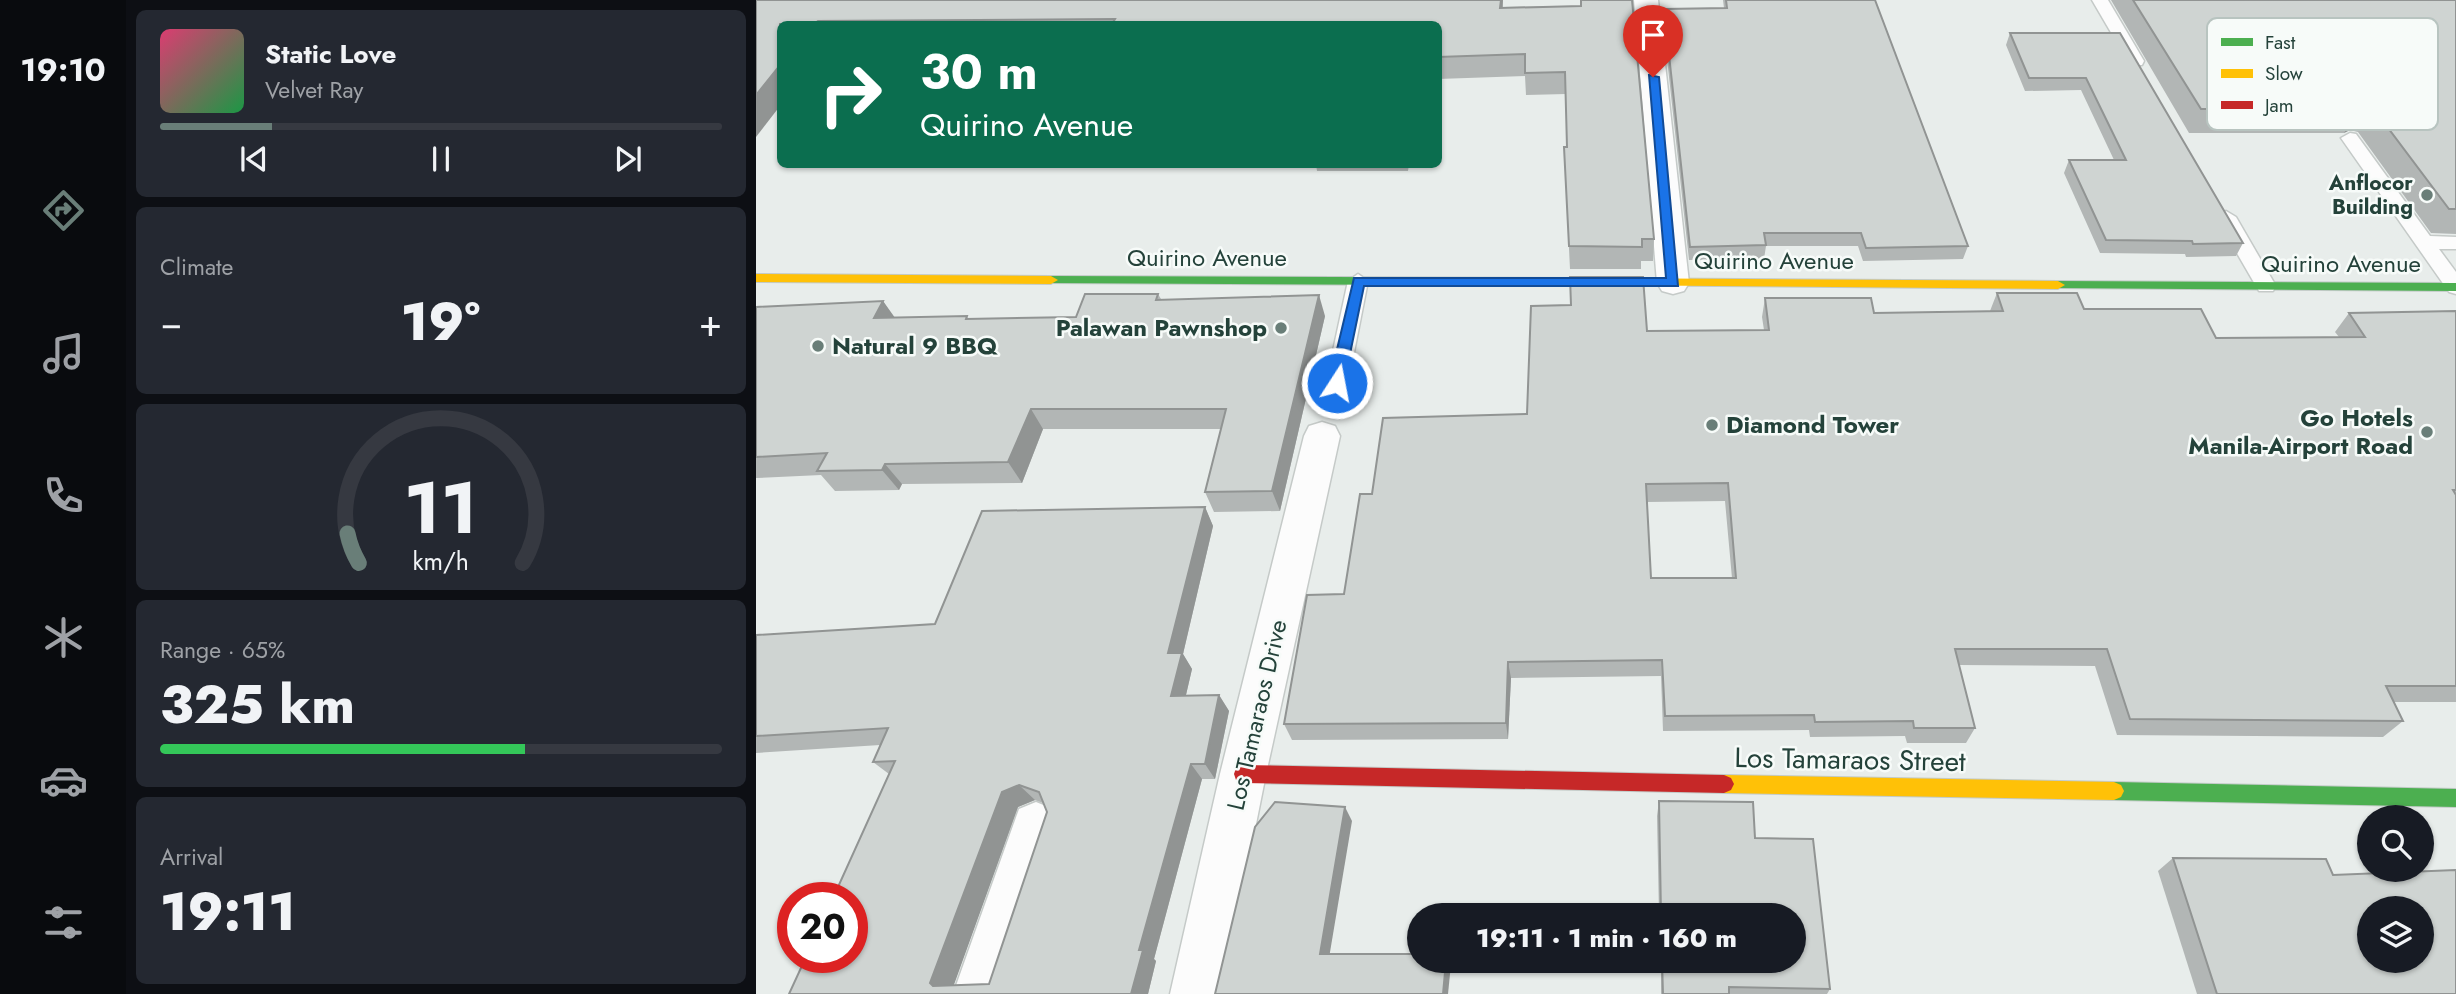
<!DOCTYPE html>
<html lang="en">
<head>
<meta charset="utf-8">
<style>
	body { margin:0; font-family:Jost,sans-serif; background:#242831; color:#f1f3f6; height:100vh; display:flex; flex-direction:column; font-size:26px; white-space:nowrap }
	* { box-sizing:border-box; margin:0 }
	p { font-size:23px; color:#9ea1a6 }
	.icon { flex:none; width:38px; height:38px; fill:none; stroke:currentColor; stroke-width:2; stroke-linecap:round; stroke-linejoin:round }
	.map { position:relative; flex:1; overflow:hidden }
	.panel { display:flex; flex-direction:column; gap:10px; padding:10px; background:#0d0f14; width:630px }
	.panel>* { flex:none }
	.hud { position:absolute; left:21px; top:21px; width:665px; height:147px; border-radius:10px; box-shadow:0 2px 5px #0004; background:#0b6e4f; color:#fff; overflow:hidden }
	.buttons { position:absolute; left:1601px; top:805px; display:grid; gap:14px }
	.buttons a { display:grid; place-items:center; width:77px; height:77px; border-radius:50%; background:#171b24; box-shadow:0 2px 5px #0004; font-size:35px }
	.speed { position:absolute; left:21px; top:882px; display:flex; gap:14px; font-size:35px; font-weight:700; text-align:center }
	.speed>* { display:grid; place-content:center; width:91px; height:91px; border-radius:50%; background:#171b24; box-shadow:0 2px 5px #0004; line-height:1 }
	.speed .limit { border:10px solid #d22; background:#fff; color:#111 }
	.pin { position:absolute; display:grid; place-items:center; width:60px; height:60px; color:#fff; margin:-72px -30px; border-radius:50% 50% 50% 0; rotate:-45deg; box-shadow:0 0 7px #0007 }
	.pin .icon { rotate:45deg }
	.me { position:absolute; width:77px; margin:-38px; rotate:11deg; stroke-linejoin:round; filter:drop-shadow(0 0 5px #0008) }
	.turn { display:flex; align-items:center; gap:24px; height:147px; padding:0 28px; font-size:32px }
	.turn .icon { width:91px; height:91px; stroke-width:2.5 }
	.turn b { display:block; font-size:49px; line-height:60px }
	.big { font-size:52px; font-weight:800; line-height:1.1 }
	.panel .widget { flex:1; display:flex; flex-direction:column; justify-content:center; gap:10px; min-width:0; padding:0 24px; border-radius:10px; background:#242831 }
	.panel .dial { align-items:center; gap:0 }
	.dial svg { height:182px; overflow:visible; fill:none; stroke:#363941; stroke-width:7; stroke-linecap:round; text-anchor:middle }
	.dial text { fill:#f1f3f6; stroke:none }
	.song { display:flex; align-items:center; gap:21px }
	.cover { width:84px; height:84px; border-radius:10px; background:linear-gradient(135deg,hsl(340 70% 55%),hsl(140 70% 35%)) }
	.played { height:7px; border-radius:4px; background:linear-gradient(90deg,#697e78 20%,#363941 20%) }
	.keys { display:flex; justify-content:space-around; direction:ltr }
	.heat { display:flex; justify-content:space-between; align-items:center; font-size:38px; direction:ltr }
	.charge { height:10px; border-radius:5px; background:linear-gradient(90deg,#34c759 65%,#363941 0) }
	.trip { position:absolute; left:651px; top:903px; width:399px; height:70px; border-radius:35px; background:#171b24; box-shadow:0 2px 5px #0004; font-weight:800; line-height:70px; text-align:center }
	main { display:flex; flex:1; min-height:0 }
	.menu { display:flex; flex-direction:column; width:126px; justify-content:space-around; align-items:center; background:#090b0e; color:#9ea1a6 }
	.menu .icon { width:49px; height:49px }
	.menu .selected { color:#697e78 }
	.menu b { font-size:32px; color:#f1f3f6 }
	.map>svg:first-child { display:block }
</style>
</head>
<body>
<main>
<nav class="menu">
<b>19:10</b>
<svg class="icon selected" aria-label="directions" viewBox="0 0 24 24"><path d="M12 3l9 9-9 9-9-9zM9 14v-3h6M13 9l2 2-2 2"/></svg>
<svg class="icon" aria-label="music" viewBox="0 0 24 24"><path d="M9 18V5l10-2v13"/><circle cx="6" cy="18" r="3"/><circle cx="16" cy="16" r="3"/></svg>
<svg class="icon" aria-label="phone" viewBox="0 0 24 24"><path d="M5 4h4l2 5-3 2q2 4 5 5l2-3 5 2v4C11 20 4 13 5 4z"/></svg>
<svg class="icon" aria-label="climate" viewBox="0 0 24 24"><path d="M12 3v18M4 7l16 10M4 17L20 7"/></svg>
<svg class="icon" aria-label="car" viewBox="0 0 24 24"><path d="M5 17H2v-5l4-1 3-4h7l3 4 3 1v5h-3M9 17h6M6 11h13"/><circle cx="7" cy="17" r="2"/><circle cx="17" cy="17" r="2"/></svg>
<svg class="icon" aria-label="filters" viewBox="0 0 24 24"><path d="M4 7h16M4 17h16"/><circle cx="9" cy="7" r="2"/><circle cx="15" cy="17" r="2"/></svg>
</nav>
<section class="panel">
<div class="widget">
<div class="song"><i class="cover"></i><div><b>Static Love</b><p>Velvet Ray</p></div></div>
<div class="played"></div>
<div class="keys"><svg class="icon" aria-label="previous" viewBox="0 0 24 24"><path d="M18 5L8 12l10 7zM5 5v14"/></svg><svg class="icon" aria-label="pause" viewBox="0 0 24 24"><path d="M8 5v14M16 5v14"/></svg><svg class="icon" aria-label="next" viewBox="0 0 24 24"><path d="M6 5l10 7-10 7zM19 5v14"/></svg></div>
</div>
<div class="widget"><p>Climate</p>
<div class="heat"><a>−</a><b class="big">19°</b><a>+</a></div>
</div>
<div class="widget dial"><svg viewBox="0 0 100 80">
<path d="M14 69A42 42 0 1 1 86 69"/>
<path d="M14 69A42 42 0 0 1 9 56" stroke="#697e78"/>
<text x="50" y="56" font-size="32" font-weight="700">11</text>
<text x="50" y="72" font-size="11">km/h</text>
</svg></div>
<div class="widget"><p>Range · 65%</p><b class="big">325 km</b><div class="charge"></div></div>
<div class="widget"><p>Arrival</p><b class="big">19:11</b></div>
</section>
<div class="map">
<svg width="1700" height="994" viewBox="0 0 1700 994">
	<rect width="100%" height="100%" fill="#e8edeb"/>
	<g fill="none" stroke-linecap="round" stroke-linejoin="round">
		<g stroke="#c5cac8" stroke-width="3">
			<g id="lane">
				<polygon points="1336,0 1352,0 1388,61 1386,65 1374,65"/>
				<polygon points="1594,133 1600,134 1674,236 1700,237 1700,249 1683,249 1700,272 1700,294 1693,292 1585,138"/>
				<polygon points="1470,211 1480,217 1520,286 1517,291 1503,291 1500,286 1460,217"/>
				<polygon points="602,274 612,281 592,383 589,389 573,389 570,383 592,281"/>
			</g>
		</g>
		<g stroke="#c5cac8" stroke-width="3">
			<g id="street">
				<polygon points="878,0 902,0 933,283 928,291 917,294 906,291 901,283"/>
				<polygon points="566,422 579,426 584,436 510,774 466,994 414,994 464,774 548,436 553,426"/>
				<polygon points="280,802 297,809 304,825 249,994 197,994 263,809"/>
			</g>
		</g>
		<g stroke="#c3cbc8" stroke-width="2">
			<g id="fast">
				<polygon points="295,276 839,278 846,282 839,286 290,283 290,277"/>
				<polygon points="1302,281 1700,283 1700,291 1297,288 1297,282"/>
				<polygon points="1358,782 1700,789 1700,807 1358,800 1351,797 1348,791 1351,785"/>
			</g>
		</g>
		<g stroke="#c3cbc8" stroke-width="2">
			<g id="slow">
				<polygon points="0,274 295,276 302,280 295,284 0,282"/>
				<polygon points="839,278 1302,281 1309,285 1302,289 834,285 834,279"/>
				<polygon points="968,775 1358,782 1365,785 1368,791 1365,797 1358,800 968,793 961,790 958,784 961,778"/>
			</g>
		</g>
		<g stroke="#c3cbc8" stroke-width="2">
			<polygon id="jam" points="487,765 968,775 975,778 978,784 975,790 968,793 487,783 480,780 478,774 480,768"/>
		</g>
		<use href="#lane" fill="#fcfcfc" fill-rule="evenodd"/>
		<use href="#street" fill="#fcfcfc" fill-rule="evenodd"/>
		<use href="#fast" fill="#4caf50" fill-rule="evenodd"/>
		<use href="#slow" fill="#ffc107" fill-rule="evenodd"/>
		<use href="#jam" fill="#c62828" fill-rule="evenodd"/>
	</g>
	<g fill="#b2b6b5" fill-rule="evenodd">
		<polygon points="0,0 747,7 824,6 898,239 897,261 885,261 885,269 814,269 808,147 811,147 810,94 770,95 769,76 682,79 682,24 24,24"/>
		<polygon points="967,0 1119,0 1212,246 1207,259 1107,261 1102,246 1010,246 1008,259 933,260 907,22 908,9 968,8"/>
		<polygon points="1355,0 1700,0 1700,234 1675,233 1602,132 1594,130 1588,133 1433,133"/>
		<polygon points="1254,33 1364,33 1487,243 1480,256 1430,257 1429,254 1344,253 1308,173 1313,160 1358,160 1325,90 1269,91 1250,45"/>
		<polygon points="560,164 653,164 652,171 561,171"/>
		<path d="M1241,293L1328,309L1460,338L1583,337L1579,332L1593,313L1700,311V702H1638L1647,721L1627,737L1361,735L1339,666L1203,665L1219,728L1210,743H1151L1149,736L1054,737L1053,730L907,731L905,676L755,678L752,739L536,740L528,724L588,594L616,494L771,414L891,331L1008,330L1006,317L1009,298L1118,313L1234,311ZM969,501L976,578H895L891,502Z"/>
		<polygon points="402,294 405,299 569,316 524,511 458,512 449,492 465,429 287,429 266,483 146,484 143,490 79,491 65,475 0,478 0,307 127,301 138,318 211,316 212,319 320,317"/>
		<path d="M449,507L457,526L427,654L436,669L430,695H463L473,711L459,779H446L398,959L400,961L392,994H33L133,774L117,762L124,745L0,753V635L179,624ZM279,800L287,803L291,812L233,984L197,986L262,807Z"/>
		<polygon points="903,801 997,802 999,838 1057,839 1074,989 1071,994 905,994 905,961 1038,961 1038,915 903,915 901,816"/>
		<polygon points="1417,858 1577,875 1700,994 1441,994 1402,871"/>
	</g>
	<g fill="#919493">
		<polygon points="745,0 747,0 746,29 744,8"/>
		<polygon points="24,65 24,106 0,137 0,95"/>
		<polygon points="1609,106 1594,130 1588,133 1603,109"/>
		<polygon points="563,295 569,316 524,511 516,491"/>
		<polygon points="127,301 142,322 118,318"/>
		<polygon points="275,409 287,429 266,483 252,462"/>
		<polygon points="129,464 146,484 143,490 126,470"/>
		<polygon points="449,507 457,526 427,654 436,669 426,712 415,696 412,653"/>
		<polygon points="752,662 755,678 752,739 750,723"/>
		<polygon points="463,695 473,711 459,779 449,764"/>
		<polygon points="435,764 446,779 398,959 400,961 392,994 375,994 383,950"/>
		<polygon points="263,785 279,800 262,807 195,993 177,986 174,983 246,792"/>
		<polygon points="589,807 596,821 572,964 564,954"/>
		<polygon points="690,961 693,961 695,964 692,994 687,994"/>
	</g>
	<g fill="#cfd4d2" stroke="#919493" stroke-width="2" fill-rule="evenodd">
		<polygon points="0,0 745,0 744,8 825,6 825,0 876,0 898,239 886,239 886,247 813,246 808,147 811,147 809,72 769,73 769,54 682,57 682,24 356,24 359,19 62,21 58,24 24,24 24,65 0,95"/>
		<polygon points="970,0 1119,0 1212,246 1110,248 1105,233 1008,233 1010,245 934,247 908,9 971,8"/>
		<polygon points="1377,0 1700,0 1700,209 1693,209 1617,108 1609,106 1603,109 1445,109"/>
		<polygon points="1254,33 1364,33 1487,243 1437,244 1436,241 1350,240 1313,160 1370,160 1330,78 1273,78"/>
		<path d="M814,277H887L891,331L1013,330L1009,298H1115L1118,313L1247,311L1241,293H1321L1328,309H1445L1460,338L1609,337L1593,313L1700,311V490H1697L1700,495V686H1630L1647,721L1374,719L1351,649H1199L1219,728H1158L1157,721L1059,722L1058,715L909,716L906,660L752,662L750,723L528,724L551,595L588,594L604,494H616L627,418L771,414L775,306L815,305ZM972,483L980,578H895L890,484Z"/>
		<polygon points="329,294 402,294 400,300 563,295 516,491 449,492 470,409 275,409 252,462 129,464 126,470 61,471 71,453 0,457 0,307 127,301 118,318 211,316 210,319 320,317"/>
		<path d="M449,507L412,653H426L415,696L463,695L449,764H435L383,950H387L375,994H33L50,957H96V898H77L139,761L117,762L132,728L0,736V635L179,624L226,511ZM263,785L283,792L291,812L233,984L177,986L174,983L246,792Z"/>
		<polygon points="903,801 997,802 999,838 1057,839 1074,989 973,987 973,994 907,994 906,961 1038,961 1038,915 905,915"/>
		<polygon points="519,802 589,807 564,954 663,954 663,961 690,961 687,994 459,994 499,827"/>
		<path d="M1417,858L1570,859L1577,875L1700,870V994H1461ZM1614,908H1666V961H1614Z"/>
	</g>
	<polygon fill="#1a73e8" stroke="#114b97" stroke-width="2" points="893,75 903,77 922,286 608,286 588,383 581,389 575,387 573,383 598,278 910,278"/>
	<g fill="#697e78" stroke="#f7fbf9" stroke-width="2.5">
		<circle cx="1671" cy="195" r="7"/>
		<circle cx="525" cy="328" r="7"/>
		<circle cx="62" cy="346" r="7"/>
		<circle cx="956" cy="425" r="7"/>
		<circle cx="1671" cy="432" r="7"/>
	</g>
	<g text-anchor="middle" stroke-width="5" stroke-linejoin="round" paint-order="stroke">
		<g font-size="21" font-weight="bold" fill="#24423a" stroke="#f7fbf9" text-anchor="end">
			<text x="1657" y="190">Anflocor<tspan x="1657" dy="24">Building</tspan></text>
		</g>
		<g font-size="24" fill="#24423a" stroke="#f7fbf9">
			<text x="451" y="266">Quirino Avenue</text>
			<text x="1018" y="269">Quirino Avenue</text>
			<text x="1585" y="272">Quirino Avenue</text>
			<text transform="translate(501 715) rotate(-77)" y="8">Los Tamaraos Drive</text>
		</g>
		<g font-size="24" font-weight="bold" fill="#24423a" stroke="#f7fbf9" text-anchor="end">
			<text x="511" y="336">Palawan Pawnshop</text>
			<text x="76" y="354" text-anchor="start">Natural 9 BBQ</text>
			<text x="1657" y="426">Go Hotels<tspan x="1657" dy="28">Manila-Airport Road</tspan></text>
			<text x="970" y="433" text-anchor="start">Diamond Tower</text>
		</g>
		<g font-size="28" fill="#24423a" stroke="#f7fbf9">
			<text transform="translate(1094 759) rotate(1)" y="10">Los Tamaraos Street</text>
		</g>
	</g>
	<rect x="1451" y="18" width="231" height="112" rx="10" fill="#f7fbf9" stroke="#b8c4c0" stroke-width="2"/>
	<rect x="1465" y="38" width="32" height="8" fill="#4caf50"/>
	<rect x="1465" y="69" width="32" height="9" fill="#ffc107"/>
	<rect x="1465" y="101" width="32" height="8" fill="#c62828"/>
	<g font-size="19" fill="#24423a">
		<text x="1509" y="49">Fast</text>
		<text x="1509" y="80">Slow</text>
		<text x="1509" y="112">Jam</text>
	</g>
</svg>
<div class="buttons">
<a><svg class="icon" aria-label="search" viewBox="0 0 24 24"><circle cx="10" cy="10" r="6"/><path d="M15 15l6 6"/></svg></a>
<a><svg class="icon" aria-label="layers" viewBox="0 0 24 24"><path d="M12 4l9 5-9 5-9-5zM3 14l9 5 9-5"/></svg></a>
</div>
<div class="speed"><div class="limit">20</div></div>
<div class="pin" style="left:897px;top:77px;background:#d93025"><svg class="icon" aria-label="arrive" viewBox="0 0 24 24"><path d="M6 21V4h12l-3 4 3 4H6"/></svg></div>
<svg class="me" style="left:581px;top:383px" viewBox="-20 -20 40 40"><circle r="17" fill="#1a73e8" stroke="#fff" stroke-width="3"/><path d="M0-11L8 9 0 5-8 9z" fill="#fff"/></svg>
<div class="trip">19:11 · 1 min · 160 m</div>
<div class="hud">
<div class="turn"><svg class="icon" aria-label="right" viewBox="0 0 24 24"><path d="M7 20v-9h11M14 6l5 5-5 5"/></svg><div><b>30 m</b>Quirino Avenue</div></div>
</div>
</div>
</main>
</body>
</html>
